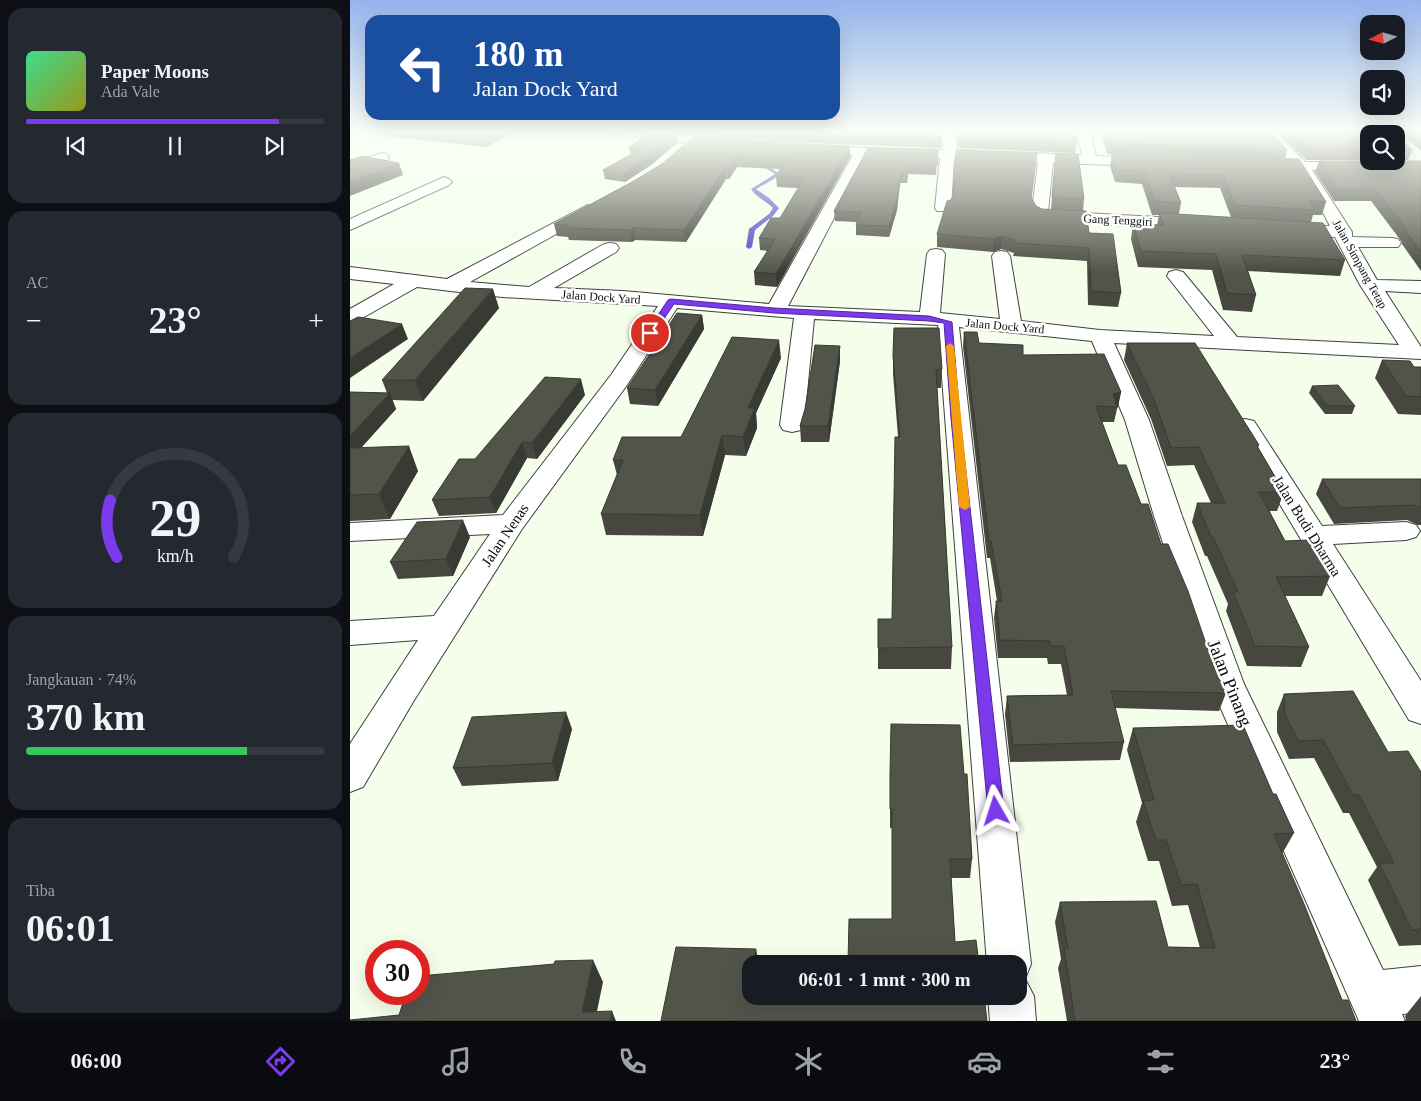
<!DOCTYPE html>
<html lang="id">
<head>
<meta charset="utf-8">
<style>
	body { margin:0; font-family:"Times New Roman",serif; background:#242831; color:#f1f3f6; height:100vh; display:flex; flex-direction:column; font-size:19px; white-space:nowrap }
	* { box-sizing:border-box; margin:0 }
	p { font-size:16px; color:#9ea1a6 }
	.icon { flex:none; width:28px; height:28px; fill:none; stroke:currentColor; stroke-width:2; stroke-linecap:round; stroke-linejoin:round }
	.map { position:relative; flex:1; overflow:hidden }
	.sheet { display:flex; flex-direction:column; gap:8px; padding:8px; background:#0d0f14; width:350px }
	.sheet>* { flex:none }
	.banner { position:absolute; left:15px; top:15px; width:475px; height:105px; border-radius:15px; box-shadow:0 5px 20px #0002; background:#1a4fa0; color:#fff; overflow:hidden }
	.needle { width:32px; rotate:264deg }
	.fabs { position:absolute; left:1010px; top:15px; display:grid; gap:10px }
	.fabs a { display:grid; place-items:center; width:45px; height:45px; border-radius:10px; background:#171b24; box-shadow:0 5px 20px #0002; font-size:25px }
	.speed { position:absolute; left:15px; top:940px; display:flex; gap:10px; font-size:25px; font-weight:700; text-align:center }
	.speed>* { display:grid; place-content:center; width:65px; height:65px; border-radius:50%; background:#171b24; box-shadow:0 5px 20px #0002; line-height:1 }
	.speed .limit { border:8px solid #d22; background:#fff; color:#111 }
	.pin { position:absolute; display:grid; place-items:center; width:42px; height:42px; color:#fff; margin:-21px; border:2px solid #fff; border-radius:50%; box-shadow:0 1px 5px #0007 }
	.me { position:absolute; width:55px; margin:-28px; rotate:354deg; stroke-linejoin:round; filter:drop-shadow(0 0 4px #0008) }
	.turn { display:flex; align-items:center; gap:18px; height:105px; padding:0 25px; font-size:22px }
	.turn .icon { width:65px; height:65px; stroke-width:2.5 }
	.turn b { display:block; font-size:35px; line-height:42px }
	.big { font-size:38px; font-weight:800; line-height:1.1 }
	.sheet .tile { flex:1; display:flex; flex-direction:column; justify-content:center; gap:8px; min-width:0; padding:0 18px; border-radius:15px; background:#242831 }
	.sheet .dial { align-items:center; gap:0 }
	.dial svg { height:130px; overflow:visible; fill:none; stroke:#363941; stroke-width:7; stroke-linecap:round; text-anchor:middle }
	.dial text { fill:#f1f3f6; stroke:none }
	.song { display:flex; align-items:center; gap:15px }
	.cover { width:60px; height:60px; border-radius:8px; background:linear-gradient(135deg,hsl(150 70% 55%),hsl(60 70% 35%)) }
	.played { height:5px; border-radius:2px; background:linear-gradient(90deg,#7c3aed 85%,#363941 85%) }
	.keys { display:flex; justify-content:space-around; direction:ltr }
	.heat { display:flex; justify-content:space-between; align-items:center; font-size:28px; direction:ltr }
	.charge { height:8px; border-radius:4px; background:linear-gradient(90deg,#34c759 74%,#363941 0) }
	.trip { position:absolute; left:392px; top:955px; width:285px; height:50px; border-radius:15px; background:#171b24; box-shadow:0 5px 20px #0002; font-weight:800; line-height:50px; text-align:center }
	.menu { display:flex; height:80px; justify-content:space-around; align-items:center; background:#090b0e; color:#9ea1a6 }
	.menu .icon { width:35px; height:35px }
	.menu .selected { color:#7c3aed }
	.menu b { font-size:22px; color:#f1f3f6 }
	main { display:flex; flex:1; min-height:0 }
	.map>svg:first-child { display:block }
</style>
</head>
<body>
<main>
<section class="sheet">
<div class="tile">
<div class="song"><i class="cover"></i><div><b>Paper Moons</b><p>Ada Vale</p></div></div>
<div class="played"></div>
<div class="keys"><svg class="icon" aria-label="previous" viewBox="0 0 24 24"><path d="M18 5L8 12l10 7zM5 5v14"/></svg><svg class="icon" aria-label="pause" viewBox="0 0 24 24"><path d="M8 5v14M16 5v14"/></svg><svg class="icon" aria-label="next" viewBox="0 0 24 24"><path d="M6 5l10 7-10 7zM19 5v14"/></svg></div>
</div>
<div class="tile"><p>AC</p>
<div class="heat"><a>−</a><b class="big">23°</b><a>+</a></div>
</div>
<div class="tile dial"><svg viewBox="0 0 100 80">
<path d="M14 69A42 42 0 1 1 86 69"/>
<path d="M14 69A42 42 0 0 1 10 34" stroke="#7c3aed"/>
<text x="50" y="56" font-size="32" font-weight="700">29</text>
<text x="50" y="72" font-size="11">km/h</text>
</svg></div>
<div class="tile"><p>Jangkauan · 74%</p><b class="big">370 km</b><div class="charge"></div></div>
<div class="tile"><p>Tiba</p><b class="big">06:01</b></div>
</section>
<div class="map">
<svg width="1071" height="1021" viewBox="0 0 1071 1021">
	<rect width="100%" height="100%" fill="#f4feeb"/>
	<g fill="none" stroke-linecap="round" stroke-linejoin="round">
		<path fill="#4f41c3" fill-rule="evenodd" d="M426,131H430L416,151L421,159L417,166L430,174L424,179L406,189L419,198L429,208L423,216L405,230L402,247L399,249L396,247L399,229L419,214L423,208C417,202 405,196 401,189L425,174L412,166L417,159L412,151Z"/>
		<g stroke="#3f3f3f" stroke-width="2">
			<g id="minor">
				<polygon points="260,131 301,131 377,139 384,143 377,147 267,135"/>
				<polygon points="591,131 604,131 607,150 732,155 727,131 740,131 746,156 799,158 804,159 806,162 804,165 799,166 703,163 698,211 844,219 850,220 852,224 850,228 844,229 703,222 686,217 682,210 688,162 604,159 601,208 599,211 587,211 585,208 590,158 517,155 438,306 570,312 577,254 580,250 586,249 592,250 595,254 590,313 650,319 642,256 645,252 651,251 657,252 660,256 671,321 750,330 864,336 817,276 819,272 826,270 833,272 887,337 1049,345 1010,285 985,237 942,235 936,234 934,230 936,226 942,225 980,226 967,201 947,170 912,169 910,166 912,163 939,162 909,131 923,131 955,162 1071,162 1071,170 962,170 1002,232 1002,237 1042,238 1048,239 1051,243 1048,247 1008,247 1027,280 1071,281 1071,293 1035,291 1071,347 1071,359 764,343 799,420 832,516 894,684 1033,970 1071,966 1071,1012 1052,1014 1055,1021 1009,1021 860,684 804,516 775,420 742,341 609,327 681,964 675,979 684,996 686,1021 640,1021 638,996 669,996 669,964 637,964 588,325 464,319 454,425 451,430 442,432 433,430 430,425 444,318 327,308 277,385 172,529 63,702 13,787 0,792 0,744 68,640 0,645 0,621 84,616 140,534 0,541 0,523 153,515 261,375 308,306 152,297 67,287 7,321 0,323 0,309 44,284 0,279 0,267 97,279 238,205 244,207 246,210 244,213 120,282 179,287 254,244 260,243 266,244 269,248 266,252 204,288 273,291 419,304 503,155 462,153 455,149 457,146 593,150"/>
				<polygon points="32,153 37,154 39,157 37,160 0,172 0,163"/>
				<polygon points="94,177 99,179 102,182 99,185 0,230 0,219"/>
				<polygon points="895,419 904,421 972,526 1056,522 1066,525 1070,531 1066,537 1056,540 983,544 1071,681 1071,724 1059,720 883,426 886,421"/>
			</g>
		</g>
		<use href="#minor" fill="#fff" fill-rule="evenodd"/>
	</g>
	<g fill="#47473f" fill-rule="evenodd">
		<polygon points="19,131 168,131 136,147 35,136 33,132"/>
		<polygon points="319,131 591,131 591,148 432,142"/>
		<polygon points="604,131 725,131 727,143 725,153 609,148"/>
		<path d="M751,131H919L937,150L935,159L976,202L972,215H963L961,222L995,260L990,276L898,271L906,295L902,312L873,310L862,270L788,267L781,239L783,224L807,225L809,215H802L792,184L765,182L760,166L762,154H757ZM825,187L870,188L881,217L829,214L831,203Z"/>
		<polygon points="925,131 1071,131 1071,151 1051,133 1048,133 1048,136 1062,150 1058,160 1046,160 1046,134 1019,134 1019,160 956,160"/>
		<polygon points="346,135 500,157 427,287 405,285 404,272 418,251 410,250 409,238 430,218 448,188 427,187 426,176 430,169 387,167 379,179 376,179 336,242 285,240 282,242 219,240 218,237 207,236 204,224 282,182 312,164"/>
		<polygon points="327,143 301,165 275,182 255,179 253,170 281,154 279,147"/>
		<polygon points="518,148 588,150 586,175 558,174 557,183 550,183 547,210 539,237 506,235 506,225 507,222 485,221 484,211"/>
		<polygon points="706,153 734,199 733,211 739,233 771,293 768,307 738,305 737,261 663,256 664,253 651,249 643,252 587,247 587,234 682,198 686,206 692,209 701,209"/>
		<polygon points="969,161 1071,161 1071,271 1052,244 1052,242 1021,201 984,201 965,172"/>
		<polygon points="149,308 73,401 42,400 46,409 11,448 68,471 40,519 0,521 0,392 37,393 32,380"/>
		<polygon points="352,315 354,329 308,406 280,404 277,388"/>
		<polygon points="614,332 629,343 673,355 771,392 764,422 752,422 768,465 791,504 811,544 876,693 869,711 765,708 774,742 770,760 660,762 655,714 657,696 717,695 711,664 698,664 697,658 648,658 644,618 646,601 647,601 640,558 637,558 613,347"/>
		<polygon points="777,343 909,445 908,447 934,492 927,511 919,511 935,541 980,576 972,596 935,596 959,647 951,667 897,666 876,611 878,604 857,556 855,556 842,522 847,503 861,503 844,465 817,466 801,419 774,360"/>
		<polygon points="490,346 490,361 479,442 451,442 450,426 455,409"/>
		<polygon points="543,355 592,369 591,388 587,388 602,647 601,669 528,669 528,619 542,619 548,437 543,374"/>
		<polygon points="431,358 406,413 407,428 396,456 375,455 353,536 256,535 251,514 267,475 263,460 331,437"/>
		<polygon points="1032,360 1064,367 1071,367 1071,415 1048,414 1025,378"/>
		<polygon points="962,386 1005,406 1002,414 975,414 959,393"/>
		<polygon points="235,395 187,459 177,458 146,513 89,516 82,500 125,459"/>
		<polygon points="972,479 1071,479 1071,525 1068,525 1057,520 984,524 966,494"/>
		<polygon points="120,537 103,576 48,579 40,562"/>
		<polygon points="934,694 1038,752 1071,772 1071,945 1049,946 1018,880 1027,867 999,813 993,813 964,758 939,759 927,732 927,712"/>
		<polygon points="783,728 923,794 944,833 932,854 992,1000 1006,1021 717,1021 708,968 711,959 705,922 710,902 818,947 850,948 838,905 822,906 809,861 798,861 786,822 792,803 777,750"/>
		<polygon points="222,729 208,781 112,786 103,768"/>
		<polygon points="614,774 622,859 620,878 601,878 605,942 542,919 542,828 540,828 540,794"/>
		<polygon points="1071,996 1071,1021 1054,1021 1056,1019 1055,1016"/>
	</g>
	<g fill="#393a33">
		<polygon points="146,131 168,131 136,147 133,137"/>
		<polygon points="326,135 327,143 301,165 275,182 274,173"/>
		<polygon points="500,146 500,157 427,287 426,274"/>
		<polygon points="386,156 387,167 379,179 378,168"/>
		<polygon points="49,163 53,175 0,196 0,182"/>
		<polygon points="558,165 558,174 557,183 557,173"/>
		<polygon points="375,168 376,179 336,242 334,230"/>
		<polygon points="551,173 550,183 547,210 539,237 539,226"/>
		<polygon points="283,228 285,240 282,242 280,230"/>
		<polygon points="652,236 651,249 643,252 644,239"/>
		<polygon points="143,289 149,308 73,401 65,380"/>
		<polygon points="352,315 354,329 308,406 305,390"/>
		<polygon points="52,324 58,339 0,378 0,358"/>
		<polygon points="429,340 431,358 406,413 407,428 396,456 393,437 398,408"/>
		<polygon points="490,346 490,361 479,442 478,426"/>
		<polygon points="231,379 235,395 187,459 182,443"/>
		<polygon points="771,392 768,407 767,408 763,394"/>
		<polygon points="40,393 46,409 0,460 0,436"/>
		<polygon points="372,435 375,455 353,536 350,515"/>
		<polygon points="172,442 177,458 146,513 140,497"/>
		<polygon points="59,446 68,471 40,519 29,494"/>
		<polygon points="113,520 120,537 103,576 96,559"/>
		<polygon points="216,712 222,729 208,781 202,763"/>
		<polygon points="406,949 409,964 404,964"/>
		<polygon points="243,960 253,982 245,1021 232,1012"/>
		<polygon points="262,1011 266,1021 260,1021"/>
	</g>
	<g fill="#525349" stroke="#393a33">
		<polygon points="74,131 146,131 133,137"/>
		<polygon points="415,131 591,131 591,138 431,132"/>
		<polygon points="607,131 725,131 727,143 609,138"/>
		<polygon points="755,131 919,131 937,150 759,143"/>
		<polygon points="938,131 1048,131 1048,136 1062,150 1046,150 1046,134 1019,134 1019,150 959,150"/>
		<polygon points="1063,131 1071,131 1071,137"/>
		<polygon points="300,132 326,135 299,156 274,173 253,170 293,148 279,147"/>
		<polygon points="346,135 431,143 500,146 426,274 404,272 425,239 409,238 421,218 430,218 455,177 426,176 437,159 386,156 378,168 375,168 334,230 283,228 280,230 216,228 219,225 204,224 282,182 312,164"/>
		<polygon points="518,148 588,150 587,166 558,165 557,173 551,173 547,200 539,226 506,225 511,212 484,211"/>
		<polygon points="606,150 687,153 681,198 686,206 692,209 736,211 739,233 763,234 771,293 741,291 739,248 665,243 665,240 652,236 644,239 587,234 597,201 601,200 603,196"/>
		<polygon points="706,153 728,154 734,199 702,197"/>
		<polygon points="762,154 949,159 976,202 960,201 965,210 885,205 873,175 819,174 831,203 805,201 794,171 767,170"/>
		<polygon points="13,156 49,163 0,182 0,160"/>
		<polygon points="969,161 1071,161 1071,252 1057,233 1057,230 1025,189 988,190"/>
		<polygon points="809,213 973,223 995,260 892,255 906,295 877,293 866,254 791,251 783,224 814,225"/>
		<polygon points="115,288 143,289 65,380 32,380"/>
		<polygon points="327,313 352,315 305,390 277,388"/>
		<polygon points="8,317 52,324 0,358 0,321"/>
		<polygon points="544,328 589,328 592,369 586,370 602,647 528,648 528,619 542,619 545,437 550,437 543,355"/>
		<polygon points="614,332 627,332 629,343 673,345 673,355 754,354 771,392 763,394 767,407 746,406 768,465 776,465 791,504 798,504 811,544 818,544 838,591 864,667 876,693 761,691 774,742 663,745 657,696 723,695 714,646 701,646 700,641 650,640 646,601 652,601 641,541 639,541"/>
		<polygon points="382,337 429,340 398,408 405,408 393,437 372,435 350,515 251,514 273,460 263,460 272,437 331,437"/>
		<polygon points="777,343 845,343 909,445 907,446 934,492 909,492 935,541 959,540 980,576 926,577 959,647 905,646 883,592 888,592 863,537 861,537 847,503 875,503 849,447 821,448 805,402"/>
		<polygon points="465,345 490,346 478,426 450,426 455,409"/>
		<polygon points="1032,360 1060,361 1064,367 1071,367 1071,397 1056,396"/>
		<polygon points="195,377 231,379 182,443 172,442 140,497 82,500 109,459 125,459"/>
		<polygon points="988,385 1005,406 978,406 962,386"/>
		<polygon points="0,392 40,393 0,436"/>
		<polygon points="59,446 29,494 0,495 0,448"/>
		<polygon points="972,479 1071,479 1071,508 1064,505 990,508"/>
		<polygon points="113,520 96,559 40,562 67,522"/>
		<polygon points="1003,691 1038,752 1058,751 1071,772 1071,929 1062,930 1029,863 1044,863 1009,795 1003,795 973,740 948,741 935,715 934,694"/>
		<polygon points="216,712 202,763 103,768 122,717"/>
		<polygon points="541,724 610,725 614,774 617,774 622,859 600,859 605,942 626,940 629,964 498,964 499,919 542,919 542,809 540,809 540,774"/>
		<polygon points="893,725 923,794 926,794 944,833 924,834 954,904 992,1000 998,1000 1006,1021 725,1021 714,948 718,949 710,902 806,901 818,947 865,948 847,884 831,885 816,840 806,840 793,801 804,800 783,728"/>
		<polygon points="326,947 406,949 404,964 401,964 401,996 634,996 637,1021 311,1021"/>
		<polygon points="243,960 232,1012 262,1011 260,1021 0,1021 0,1020 49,1015 56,994 69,994 69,976 204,964 205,961"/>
	</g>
	<linearGradient id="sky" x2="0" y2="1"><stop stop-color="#95b4ec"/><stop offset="0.48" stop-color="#fafff6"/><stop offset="1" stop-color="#fafff6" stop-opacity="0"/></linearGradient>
	<rect width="1071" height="274" fill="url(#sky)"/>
	<polygon fill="#7c3aed" stroke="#51269a" points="321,299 424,308 579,316 602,322 610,418 654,811 652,816 646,818 640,816 638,811 601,418 594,323 579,321 424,313 324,304 303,335 297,335 296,333 318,300"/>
	<polygon fill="#f59e0b" points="600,343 604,346 620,507 615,510 609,507 596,346"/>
	<g text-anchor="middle" stroke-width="5" stroke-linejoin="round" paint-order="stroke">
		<g font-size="12" fill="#0c0c0c" stroke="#fff">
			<text transform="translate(768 220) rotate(3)" y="4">Gang Tenggiri</text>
			<text transform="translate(1010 264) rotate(61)" y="4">Jalan Simpang Tetap</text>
			<text transform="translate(251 297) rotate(4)" y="4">Jalan Dock Yard</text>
			<text transform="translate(655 326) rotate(5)" y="4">Jalan Dock Yard</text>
		</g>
		<g font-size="15" fill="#0c0c0c" stroke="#fff">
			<text transform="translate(957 526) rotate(58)" y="5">Jalan Budi Dharma</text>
			<text transform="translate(155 535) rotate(-56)" y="5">Jalan Nenas</text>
		</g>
		<g font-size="18" fill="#0c0c0c" stroke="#fff">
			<text transform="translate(880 683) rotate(68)" y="6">Jalan Pinang</text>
		</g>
	</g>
</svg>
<div class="fabs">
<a><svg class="needle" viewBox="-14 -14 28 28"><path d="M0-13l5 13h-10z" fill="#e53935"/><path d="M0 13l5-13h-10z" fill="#9ea1a6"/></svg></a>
<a><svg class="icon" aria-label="sound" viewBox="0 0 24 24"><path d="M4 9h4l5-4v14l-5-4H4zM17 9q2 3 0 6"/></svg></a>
<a><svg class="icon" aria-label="search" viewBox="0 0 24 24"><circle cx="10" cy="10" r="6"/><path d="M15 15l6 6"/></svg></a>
</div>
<div class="speed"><div class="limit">30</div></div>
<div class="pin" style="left:300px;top:333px;background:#d93025"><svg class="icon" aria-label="arrive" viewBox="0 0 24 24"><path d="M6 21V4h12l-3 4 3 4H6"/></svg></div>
<svg class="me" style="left:646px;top:811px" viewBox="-20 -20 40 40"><path d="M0-17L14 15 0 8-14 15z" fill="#7c3aed" stroke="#fff" stroke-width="4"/></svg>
<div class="trip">06:01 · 1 mnt · 300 m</div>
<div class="banner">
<div class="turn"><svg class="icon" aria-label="left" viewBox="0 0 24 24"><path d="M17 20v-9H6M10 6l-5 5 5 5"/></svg><div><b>180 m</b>Jalan Dock Yard</div></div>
</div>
</div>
</main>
<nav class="menu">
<b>06:00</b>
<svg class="icon selected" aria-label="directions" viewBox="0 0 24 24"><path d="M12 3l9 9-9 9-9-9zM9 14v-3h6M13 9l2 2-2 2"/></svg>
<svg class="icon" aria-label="music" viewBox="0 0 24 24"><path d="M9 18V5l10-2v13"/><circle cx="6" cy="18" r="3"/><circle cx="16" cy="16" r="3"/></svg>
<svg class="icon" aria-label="phone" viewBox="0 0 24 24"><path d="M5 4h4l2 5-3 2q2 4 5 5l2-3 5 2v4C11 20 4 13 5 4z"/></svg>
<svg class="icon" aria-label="climate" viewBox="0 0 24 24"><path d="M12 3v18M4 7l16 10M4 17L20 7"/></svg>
<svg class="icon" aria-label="car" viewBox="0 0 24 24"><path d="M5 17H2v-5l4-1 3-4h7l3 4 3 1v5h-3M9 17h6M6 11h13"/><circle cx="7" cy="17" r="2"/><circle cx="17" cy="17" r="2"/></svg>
<svg class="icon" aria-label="filters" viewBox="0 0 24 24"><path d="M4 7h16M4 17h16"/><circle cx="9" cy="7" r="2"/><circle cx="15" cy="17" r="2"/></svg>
<b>23°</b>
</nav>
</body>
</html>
